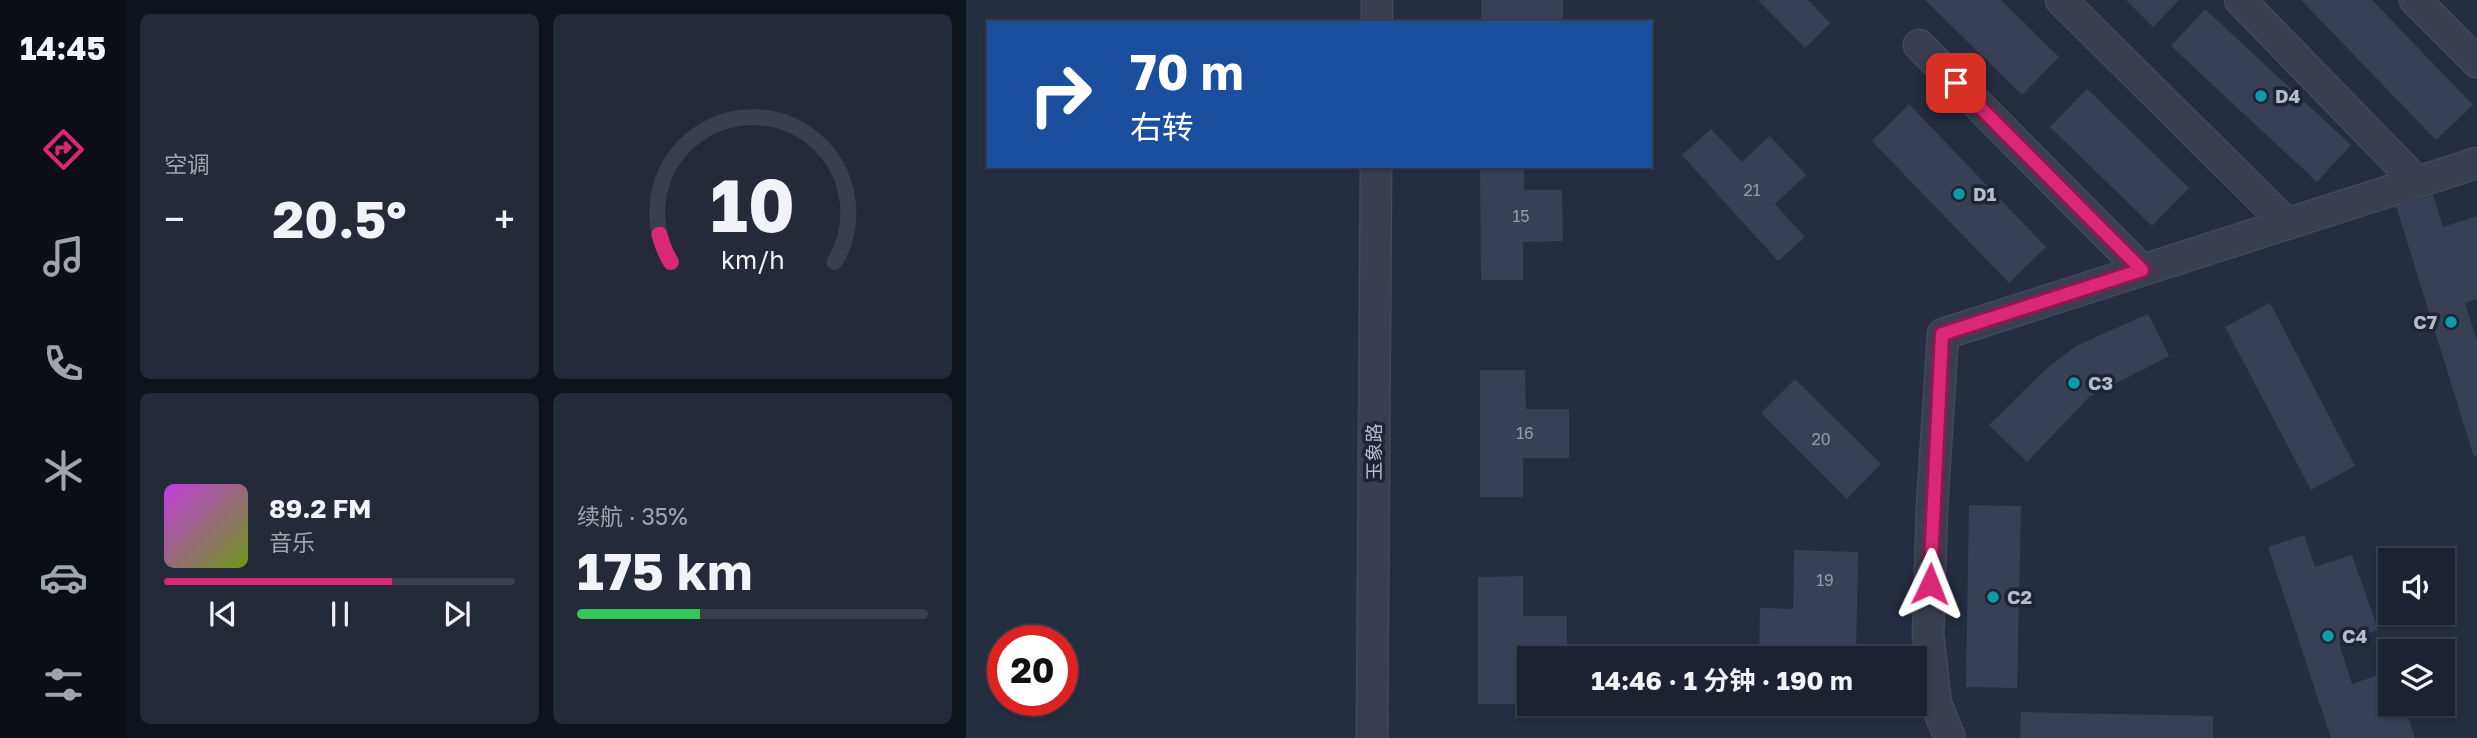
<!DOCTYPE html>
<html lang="zh">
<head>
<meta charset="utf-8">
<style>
	body { margin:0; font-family:"Golos Text","Noto Sans SC",sans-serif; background:#252a39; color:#f1f3f6; height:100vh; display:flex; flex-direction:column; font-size:26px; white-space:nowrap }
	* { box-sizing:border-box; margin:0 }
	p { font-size:23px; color:#a0a4ab }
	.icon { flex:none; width:38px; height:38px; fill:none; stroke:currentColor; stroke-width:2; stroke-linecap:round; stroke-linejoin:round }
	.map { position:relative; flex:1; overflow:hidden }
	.details { display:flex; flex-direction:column; gap:14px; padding:14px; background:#0f131b; width:840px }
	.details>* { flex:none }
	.hud { position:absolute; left:21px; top:21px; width:665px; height:147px; border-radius:0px; box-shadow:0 2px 5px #0004,0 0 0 2px #3a3f4d; background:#1a4fa0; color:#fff; overflow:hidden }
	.fabs { position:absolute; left:1412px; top:548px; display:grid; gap:14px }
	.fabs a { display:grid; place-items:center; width:77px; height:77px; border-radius:0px; background:#1c2231; box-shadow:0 2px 5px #0004,0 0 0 2px #3a3f4d; font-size:35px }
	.speed { position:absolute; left:21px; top:625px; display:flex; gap:14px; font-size:35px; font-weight:700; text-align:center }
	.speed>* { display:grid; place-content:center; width:91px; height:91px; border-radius:50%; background:#1c2231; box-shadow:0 2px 5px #0004,0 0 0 2px #3a3f4d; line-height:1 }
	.speed .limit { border:10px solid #d22; background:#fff; color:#111 }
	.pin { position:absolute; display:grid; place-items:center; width:60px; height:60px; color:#fff; margin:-30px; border-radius:14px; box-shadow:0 4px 10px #0006 }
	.me { position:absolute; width:77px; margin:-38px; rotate:2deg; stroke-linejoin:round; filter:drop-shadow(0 0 5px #0008) }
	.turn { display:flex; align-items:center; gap:24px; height:147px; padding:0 28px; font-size:32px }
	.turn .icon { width:91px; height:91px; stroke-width:2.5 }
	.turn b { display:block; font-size:49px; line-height:60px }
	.big { font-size:52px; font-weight:700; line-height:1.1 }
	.details .widget { flex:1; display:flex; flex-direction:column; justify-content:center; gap:10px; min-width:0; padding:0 24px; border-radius:10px; background:#252a39 }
	.details .dial { align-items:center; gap:0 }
	.dial svg { height:182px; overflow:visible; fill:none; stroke:#3a3f4d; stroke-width:7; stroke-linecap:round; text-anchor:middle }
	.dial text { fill:#f1f3f6; stroke:none }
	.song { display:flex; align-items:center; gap:21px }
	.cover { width:84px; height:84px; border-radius:10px; background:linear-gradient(135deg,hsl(290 70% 55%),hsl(80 70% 35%)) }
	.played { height:7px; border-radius:4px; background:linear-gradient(90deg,#db2777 65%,#3a3f4d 65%) }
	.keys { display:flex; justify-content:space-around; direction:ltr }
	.heat { display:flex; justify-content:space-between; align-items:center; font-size:38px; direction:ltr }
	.charge { height:10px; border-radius:5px; background:linear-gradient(90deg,#34c759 35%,#3a3f4d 0) }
	.details .tiles { flex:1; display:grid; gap:14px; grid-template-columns:repeat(2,1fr) }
	.trip { position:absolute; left:551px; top:646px; width:410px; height:70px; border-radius:0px; background:#1c2231; box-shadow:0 2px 5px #0004,0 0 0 2px #3a3f4d; font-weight:700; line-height:70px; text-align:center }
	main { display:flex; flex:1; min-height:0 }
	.dock { display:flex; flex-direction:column; width:126px; justify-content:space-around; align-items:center; background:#0b0e14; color:#a0a4ab }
	.dock .icon { width:49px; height:49px }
	.dock .current { color:#db2777 }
	.dock b { font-size:32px; color:#f1f3f6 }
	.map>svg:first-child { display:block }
</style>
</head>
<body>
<main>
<nav class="dock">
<b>14:45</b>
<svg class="icon current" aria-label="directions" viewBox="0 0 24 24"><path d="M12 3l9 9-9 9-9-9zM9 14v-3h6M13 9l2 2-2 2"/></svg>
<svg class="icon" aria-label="music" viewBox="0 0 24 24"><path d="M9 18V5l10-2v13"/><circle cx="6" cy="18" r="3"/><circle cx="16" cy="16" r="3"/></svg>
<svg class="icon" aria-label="phone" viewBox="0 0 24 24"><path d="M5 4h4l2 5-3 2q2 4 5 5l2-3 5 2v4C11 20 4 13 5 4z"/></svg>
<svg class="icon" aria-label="climate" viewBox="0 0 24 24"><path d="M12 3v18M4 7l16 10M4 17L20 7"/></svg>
<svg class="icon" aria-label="car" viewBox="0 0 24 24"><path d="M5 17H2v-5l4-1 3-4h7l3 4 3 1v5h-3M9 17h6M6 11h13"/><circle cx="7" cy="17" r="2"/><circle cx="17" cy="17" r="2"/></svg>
<svg class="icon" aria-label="filters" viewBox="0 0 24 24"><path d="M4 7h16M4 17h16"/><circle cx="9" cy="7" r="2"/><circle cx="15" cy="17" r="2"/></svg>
</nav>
<section class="details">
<div class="tiles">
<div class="widget"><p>空调</p>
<div class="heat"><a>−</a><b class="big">20.5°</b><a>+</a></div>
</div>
<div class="widget dial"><svg viewBox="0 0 100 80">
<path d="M14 69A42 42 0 1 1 86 69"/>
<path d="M14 69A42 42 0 0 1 9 57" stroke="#db2777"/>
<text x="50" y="56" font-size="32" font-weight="700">10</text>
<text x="50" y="72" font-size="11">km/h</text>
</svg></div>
<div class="widget">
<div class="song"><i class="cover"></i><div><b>89.2 FM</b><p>音乐</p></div></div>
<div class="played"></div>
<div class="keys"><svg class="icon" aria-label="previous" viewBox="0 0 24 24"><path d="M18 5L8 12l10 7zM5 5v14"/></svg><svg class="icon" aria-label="pause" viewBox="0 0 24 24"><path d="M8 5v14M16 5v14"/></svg><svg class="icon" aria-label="next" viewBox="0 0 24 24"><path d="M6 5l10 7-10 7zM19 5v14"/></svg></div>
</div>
<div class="widget"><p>续航 · 35%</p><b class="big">175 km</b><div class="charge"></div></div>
</div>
</section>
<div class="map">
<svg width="1511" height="738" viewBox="0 0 1511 738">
	<rect width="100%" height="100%" fill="#252d41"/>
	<g fill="#374057">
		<rect x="515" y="0" width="82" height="23"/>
		<polygon points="792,0 842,0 864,23 839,48"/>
		<polygon points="959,0 1035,0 1093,57 1056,95"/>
		<polygon points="1160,0 1213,0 1187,27"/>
		<polygon points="1335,0 1406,0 1507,105 1470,140"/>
		<polygon points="1239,9 1385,145 1351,182 1205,46"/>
		<polygon points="1121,89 1223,188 1186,226 1084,127"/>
		<polygon points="943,104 1080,247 1043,283 906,141"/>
		<polygon points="745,129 776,162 804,136 840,175 809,204 839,237 812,261 716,155"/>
		<polygon points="514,166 558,166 558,190 596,190 597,241 557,242 557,280 515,280"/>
		<polygon points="1467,195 1477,227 1511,216 1511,299 1499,303 1511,341 1511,455 1508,457 1430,206"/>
		<polygon points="1304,303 1389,466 1345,490 1259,327"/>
		<polygon points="1182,314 1203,356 1123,397 1061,462 1023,425 1079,370 1110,346"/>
		<polygon points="514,370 559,370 560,409 603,409 603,458 557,458 557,497 514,497"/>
		<polygon points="829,379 915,464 881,499 795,413"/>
		<polygon points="1003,505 1055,506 1051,688 1000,687"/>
		<polygon points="1338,535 1349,567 1386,555 1412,630 1373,643 1386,684 1424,671 1424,704 1437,704 1449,738 1365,738 1302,547"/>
		<polygon points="828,550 892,552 890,658 793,658 794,608 827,609"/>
		<polygon points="557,576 557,616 601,616 601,658 564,658 564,664 554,664 554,704 512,704 512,577"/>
		<polygon points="1055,712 1247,716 1247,738 1054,738"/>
	</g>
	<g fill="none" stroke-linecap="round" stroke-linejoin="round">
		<g stroke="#43485a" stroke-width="33">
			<g id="minor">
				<polyline points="1095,0 1321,224"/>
				<polyline points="1274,0 1451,182"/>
				<polyline points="1449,0 1511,62"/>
				<polyline points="411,23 411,0"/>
				<polyline points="953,45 1176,270"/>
				<polyline points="406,738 410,166"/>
				<polyline points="984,738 970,704 962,634 966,508 977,334 1511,163"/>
			</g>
		</g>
		<use href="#minor" stroke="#393f50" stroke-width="30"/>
	</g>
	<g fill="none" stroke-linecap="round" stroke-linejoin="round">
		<g stroke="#8e194d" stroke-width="18">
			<polyline id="route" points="964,584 976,334 1176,270 990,83"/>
		</g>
		<use href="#route" stroke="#db2777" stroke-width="12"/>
	</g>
	<g fill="#0f9aa8" stroke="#1e2436" stroke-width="2.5">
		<circle cx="1295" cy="96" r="7"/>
		<circle cx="993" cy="194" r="7"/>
		<circle cx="1485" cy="322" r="7"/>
		<circle cx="1108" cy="383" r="7"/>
		<circle cx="1027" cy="597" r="7"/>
		<circle cx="1362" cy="636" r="7"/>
	</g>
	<g text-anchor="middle" stroke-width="7" stroke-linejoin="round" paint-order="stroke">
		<g font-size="16" fill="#949aac">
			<text x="786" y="196">21</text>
			<text x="555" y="222">15</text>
			<text x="559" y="439">16</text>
			<text x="855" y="445">20</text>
			<text x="859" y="586">19</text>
		</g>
		<g font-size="19" font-weight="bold" fill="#b6bbcb" stroke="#1e2436" text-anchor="start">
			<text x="1309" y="103">D4</text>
			<text x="1007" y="201">D1</text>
			<text x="1471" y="329" text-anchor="end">C7</text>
			<text x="1122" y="390">C3</text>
			<text x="1041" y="604">C2</text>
			<text x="1376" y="643">C4</text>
		</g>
		<g font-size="19" fill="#b6bbcb" stroke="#1e2436">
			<text transform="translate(408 452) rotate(-90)" y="7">玉象路</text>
		</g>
	</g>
</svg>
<div class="fabs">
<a><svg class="icon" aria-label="sound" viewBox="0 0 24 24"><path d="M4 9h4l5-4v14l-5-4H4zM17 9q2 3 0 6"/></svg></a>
<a><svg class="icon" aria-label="layers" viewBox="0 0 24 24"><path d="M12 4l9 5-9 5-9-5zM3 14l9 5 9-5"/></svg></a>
</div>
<div class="speed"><div class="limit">20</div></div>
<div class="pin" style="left:990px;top:83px;background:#d93025"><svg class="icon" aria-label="arrive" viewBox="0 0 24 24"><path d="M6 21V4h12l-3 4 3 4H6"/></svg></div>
<svg class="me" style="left:964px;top:584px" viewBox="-20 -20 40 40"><path d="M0-17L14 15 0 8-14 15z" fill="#db2777" stroke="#fff" stroke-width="4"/></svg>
<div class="trip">14:46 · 1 分钟 · 190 m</div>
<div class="hud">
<div class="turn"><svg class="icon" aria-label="right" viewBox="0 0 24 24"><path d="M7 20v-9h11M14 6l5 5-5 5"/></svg><div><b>70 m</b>右转</div></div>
</div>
</div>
</main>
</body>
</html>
